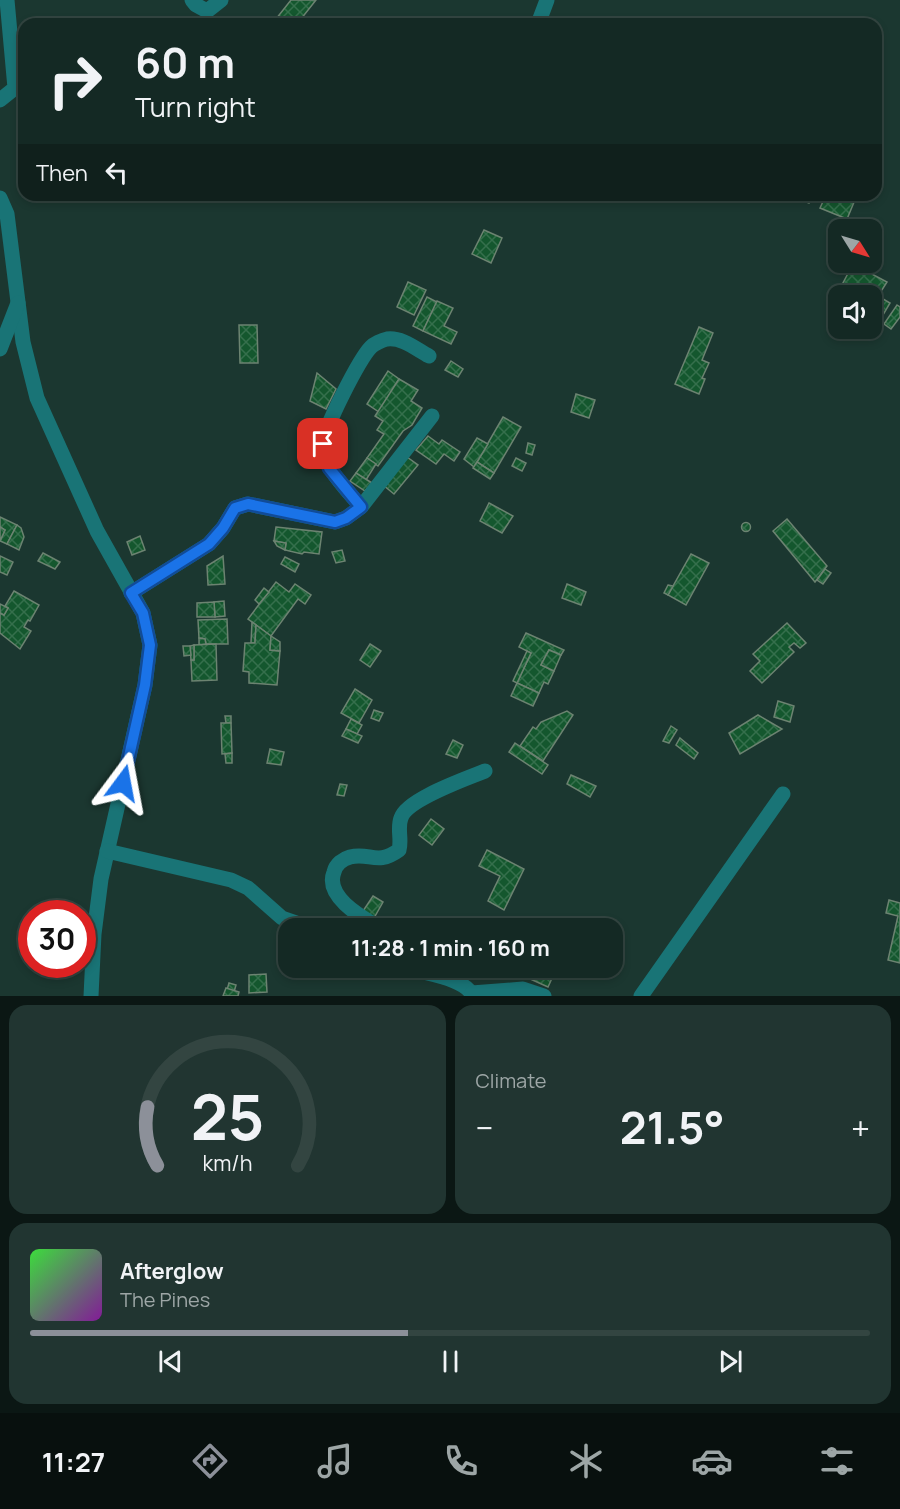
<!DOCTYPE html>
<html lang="en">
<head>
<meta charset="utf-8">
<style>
	body { margin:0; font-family:Manrope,sans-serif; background:#213531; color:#f1f3f6; height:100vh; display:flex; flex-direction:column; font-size:22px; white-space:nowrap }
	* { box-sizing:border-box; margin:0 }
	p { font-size:20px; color:#9da6a6 }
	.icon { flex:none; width:33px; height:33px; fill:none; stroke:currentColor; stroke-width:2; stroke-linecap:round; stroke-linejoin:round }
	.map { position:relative; height:996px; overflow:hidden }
	.drawer { display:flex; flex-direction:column; gap:9px; padding:9px; background:#0b1714; flex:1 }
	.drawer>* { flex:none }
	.guide { position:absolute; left:18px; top:18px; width:864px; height:183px; border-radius:18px; box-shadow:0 3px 9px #0003,0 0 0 2px #334541; background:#142924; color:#f1f3f6; overflow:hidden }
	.needle { width:39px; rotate:127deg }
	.buttons { position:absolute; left:828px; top:219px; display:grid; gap:12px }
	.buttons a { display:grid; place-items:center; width:54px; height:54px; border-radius:12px; background:#142924; box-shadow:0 3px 9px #0003,0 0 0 2px #334541; font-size:30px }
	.speed { position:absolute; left:18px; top:900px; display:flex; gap:12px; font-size:30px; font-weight:700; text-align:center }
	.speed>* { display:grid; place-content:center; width:78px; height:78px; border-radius:50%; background:#142924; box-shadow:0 3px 9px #0003,0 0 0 2px #334541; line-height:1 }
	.speed .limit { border:9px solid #d22; background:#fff; color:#111 }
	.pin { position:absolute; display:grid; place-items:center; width:51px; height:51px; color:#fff; margin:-26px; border-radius:12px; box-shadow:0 3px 9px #0006 }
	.me { position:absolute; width:66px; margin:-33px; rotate:13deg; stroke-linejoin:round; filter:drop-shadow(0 0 4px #0008) }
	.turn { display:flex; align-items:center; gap:21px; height:126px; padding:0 18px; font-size:27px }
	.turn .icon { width:78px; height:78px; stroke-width:2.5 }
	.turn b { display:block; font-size:42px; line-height:51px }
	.then { display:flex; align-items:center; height:57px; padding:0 18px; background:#0003; gap:12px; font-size:22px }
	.big { font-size:45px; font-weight:700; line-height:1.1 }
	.drawer .widget { flex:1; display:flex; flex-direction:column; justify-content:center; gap:9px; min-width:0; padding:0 21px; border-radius:18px; background:#213531 }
	.drawer .dial { align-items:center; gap:0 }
	.dial svg { height:156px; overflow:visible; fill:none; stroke:#334541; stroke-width:7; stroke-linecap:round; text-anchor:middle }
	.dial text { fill:#f1f3f6; stroke:none }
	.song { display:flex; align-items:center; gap:18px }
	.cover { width:72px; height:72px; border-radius:9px; background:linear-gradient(135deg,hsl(120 70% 55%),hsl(290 70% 35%)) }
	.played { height:6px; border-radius:3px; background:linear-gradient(90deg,#8c9099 45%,#334541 45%) }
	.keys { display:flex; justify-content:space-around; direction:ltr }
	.heat { display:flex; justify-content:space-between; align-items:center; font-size:33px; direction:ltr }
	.drawer .tiles { flex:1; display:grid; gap:9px; grid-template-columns:1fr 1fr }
	.widget:last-child { grid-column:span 2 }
	.trip { position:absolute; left:278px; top:918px; width:345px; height:60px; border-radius:18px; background:#142924; box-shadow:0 3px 9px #0003,0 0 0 2px #334541; font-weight:700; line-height:60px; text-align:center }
	.tabs { display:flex; height:96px; justify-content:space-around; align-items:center; background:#08100e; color:#9da6a6 }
	.tabs .icon { width:42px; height:42px }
	.tabs .active { color:#8c9099 }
	.tabs b { font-size:27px; color:#f1f3f6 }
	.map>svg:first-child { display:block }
</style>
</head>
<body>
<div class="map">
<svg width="900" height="996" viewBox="0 0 900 996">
	<defs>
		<pattern id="building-cross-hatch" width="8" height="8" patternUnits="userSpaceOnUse" patternTransform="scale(1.5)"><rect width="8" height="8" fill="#14572e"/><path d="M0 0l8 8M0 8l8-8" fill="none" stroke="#356f4c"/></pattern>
	</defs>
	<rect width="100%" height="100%" fill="#1b3730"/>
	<g fill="url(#building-cross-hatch)" stroke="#6c8371" stroke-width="1.5">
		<polygon points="291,0 316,0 297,24 272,24"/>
		<polygon points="571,195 587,195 585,201"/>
		<polygon points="803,195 812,195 809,203 801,200"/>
		<polygon points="826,195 857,195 847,219 820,208"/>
		<polygon points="484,230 502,238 491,263 472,254"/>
		<polygon points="853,264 887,282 878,296 890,303 883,315 872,308 872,296 838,296 838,300 835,298"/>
		<polygon points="408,282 426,290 414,315 397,307"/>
		<polygon points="427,297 437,302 423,331 413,326"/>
		<polygon points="437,301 453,308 444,326 457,332 451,344 423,331"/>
		<polygon points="897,305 900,307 900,317 891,329 884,324"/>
		<polygon points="239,325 257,325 258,363 240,363"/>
		<polygon points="699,327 713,333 702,360 709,363 702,378 705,379 699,394 675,384"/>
		<polygon points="451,361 463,369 458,377 445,370"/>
		<polygon points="388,371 399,379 379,412 367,404"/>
		<polygon points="317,373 336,389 326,409 310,401"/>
		<polygon points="399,379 418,390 411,401 422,408 412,425 403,431 378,466 367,458 384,434 377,430 383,421 375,416"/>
		<polygon points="576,394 595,400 589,418 571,412"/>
		<polygon points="503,417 521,427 494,473 477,462"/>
		<polygon points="428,436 439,444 442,440 460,452 454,461 444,454 436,464 416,450"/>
		<polygon points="477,438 488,444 474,467 464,459"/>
		<polygon points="528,443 535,445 532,455 526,453"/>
		<polygon points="407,457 418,465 394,494 383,485"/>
		<polygon points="367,458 376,464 366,480 356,473"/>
		<polygon points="516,458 526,463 522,471 512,466"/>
		<polygon points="477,462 494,473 490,479 473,468"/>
		<polygon points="356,473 372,483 365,491 350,481"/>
		<polygon points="489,503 513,516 502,533 480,521"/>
		<polygon points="0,517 17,525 7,544 0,541 5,530 0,527"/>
		<polygon points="787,519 827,566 815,582 773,531"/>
		<circle cx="746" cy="527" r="4.5"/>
		<polygon points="17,525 21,528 24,537 19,550 7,544"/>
		<polygon points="0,527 5,530 0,541"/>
		<polygon points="276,527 322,532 319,554 304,552 302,554 285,550 286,543 274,541"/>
		<polygon points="140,536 145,550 132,555 127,542"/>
		<polygon points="274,541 286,543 285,550 277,546"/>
		<polygon points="342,550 345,561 336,563 332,552"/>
		<polygon points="43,553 60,562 55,569 38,561"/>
		<polygon points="691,554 709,563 686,605 668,595"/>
		<polygon points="0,556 13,562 7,575 0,572"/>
		<polygon points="223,556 225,584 208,585 207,566"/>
		<polygon points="285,557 299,564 295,572 281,564"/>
		<polygon points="825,569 831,573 823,584 817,580"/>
		<polygon points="276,582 289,592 295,584 311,595 305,604 298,599 271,636 248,619"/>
		<polygon points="567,584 586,592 581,605 562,598"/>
		<polygon points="668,585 673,586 668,595 664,593"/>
		<polygon points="264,588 269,592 259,604 255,600"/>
		<polygon points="14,591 39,605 30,621 28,620 24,627 31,631 20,649 0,633 0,613 4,615 8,608 5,606"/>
		<polygon points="224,601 225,616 215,617 214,602"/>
		<polygon points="214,602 215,617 197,617 197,603"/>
		<polygon points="0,604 8,608 4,615 0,613"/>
		<polygon points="227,619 228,644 206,644 205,639 199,638 198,620"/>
		<polygon points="252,622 256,625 255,643 251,643"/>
		<polygon points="787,623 806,643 800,648 794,643 789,647 794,652 762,683 750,671 760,661 753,654"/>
		<polygon points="256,625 271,636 270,650 280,651 277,685 249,683 249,672 243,671 245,643 255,643"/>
		<polygon points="526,633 564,650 561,655 549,650 541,665 554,671 548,684 544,682 539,693 517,683 531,653 519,647"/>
		<polygon points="271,636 280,642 280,651 270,650"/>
		<polygon points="199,638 205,639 206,644 199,645"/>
		<polygon points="216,644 217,680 192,681 191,660 194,660 194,645"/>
		<polygon points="370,644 381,651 370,667 360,660"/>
		<polygon points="194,645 194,660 191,660 190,646"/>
		<polygon points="183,646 190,646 191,655 184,656"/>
		<polygon points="549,650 561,655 554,671 541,665"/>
		<polygon points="527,651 531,653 517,683 513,681"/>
		<polygon points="517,683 539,693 533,706 511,696"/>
		<polygon points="355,689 372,700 359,723 341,713"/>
		<polygon points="778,701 794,706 790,722 774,717"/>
		<polygon points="374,710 383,713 379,721 371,718"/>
		<polygon points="567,711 573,715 543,761 520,746 533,727 536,729 541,722"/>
		<polygon points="758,715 782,729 740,754 729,733"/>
		<polygon points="225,716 231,716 231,723 226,723"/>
		<polygon points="351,719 362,725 357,734 346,729"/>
		<polygon points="221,723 231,723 232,753 222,754"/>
		<polygon points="671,726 677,730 669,743 663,741"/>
		<polygon points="346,729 362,736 358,743 342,736"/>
		<polygon points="680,738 698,753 694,759 676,745"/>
		<polygon points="453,740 463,745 457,758 446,754"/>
		<polygon points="515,743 548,765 542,774 509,752"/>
		<polygon points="270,749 284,752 281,765 267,763"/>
		<polygon points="232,753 232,763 226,763 225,754"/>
		<polygon points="571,775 596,786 590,797 567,784"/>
		<polygon points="340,784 347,785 344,796 337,795"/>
		<polygon points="431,819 444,829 432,845 419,835"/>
		<polygon points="487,850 524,869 504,910 488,901 500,876 479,866"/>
		<polygon points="373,896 383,902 374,918 363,911"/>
		<polygon points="889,900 900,903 900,963 888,960 898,916 886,913"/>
		<polygon points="530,968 553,976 548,987 526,977"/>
		<polygon points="266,974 267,992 249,993 249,975"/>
		<polygon points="229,983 236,985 234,992 227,990"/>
		<polygon points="226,988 239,992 238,996 223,996"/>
	</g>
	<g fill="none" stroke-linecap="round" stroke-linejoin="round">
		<g stroke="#197476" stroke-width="15">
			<polyline points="192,0 196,5 207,11 221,0"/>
			<polyline points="538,24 547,0"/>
			<polyline points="0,100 15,88 7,0"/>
			<polyline points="0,198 7,214 23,342 37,398 97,531 143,613 150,645 145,685 101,879 94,934 91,996"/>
			<polyline points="0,349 18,303"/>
			<polyline points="361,507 432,416"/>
			<path d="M131,593L209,544L223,528L235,508L248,504L335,522L346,518L361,507C346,488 325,470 323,445C322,431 360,358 371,347C374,344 382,340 387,339C402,337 416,349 429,356"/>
			<polyline points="107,851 231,880 248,888 282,918 311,928"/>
			<path d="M380,928C363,918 324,897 334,872C336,864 343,859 350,857C370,852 377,866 399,850C402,840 397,828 401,818C407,799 466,779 485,771"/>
			<path d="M408,968C426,974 465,978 473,996"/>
			<polyline points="472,993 523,989 544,996"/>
			<polyline points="641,996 783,794"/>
		</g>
	</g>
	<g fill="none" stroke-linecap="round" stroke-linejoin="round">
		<g stroke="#114b97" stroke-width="15">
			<polyline id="route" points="123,783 145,685 150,645 143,613 131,593 209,544 223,528 235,508 248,504 335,522 346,518 361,507 329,468 323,444"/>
		</g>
		<use href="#route" stroke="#1a73e8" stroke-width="10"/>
	</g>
</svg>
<div class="buttons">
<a><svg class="needle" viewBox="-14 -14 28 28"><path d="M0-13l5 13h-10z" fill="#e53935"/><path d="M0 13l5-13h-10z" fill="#9da6a6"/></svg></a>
<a><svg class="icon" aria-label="sound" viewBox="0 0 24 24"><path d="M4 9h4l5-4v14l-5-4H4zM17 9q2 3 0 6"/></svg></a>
</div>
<div class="speed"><div class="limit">30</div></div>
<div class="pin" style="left:323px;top:444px;background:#d93025"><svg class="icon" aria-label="arrive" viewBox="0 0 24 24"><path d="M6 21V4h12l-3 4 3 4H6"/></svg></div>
<svg class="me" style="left:123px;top:783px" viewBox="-20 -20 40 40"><path d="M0-17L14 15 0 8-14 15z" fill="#1a73e8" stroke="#fff" stroke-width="4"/></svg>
<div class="trip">11:28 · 1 min · 160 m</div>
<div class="guide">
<div class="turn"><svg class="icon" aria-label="right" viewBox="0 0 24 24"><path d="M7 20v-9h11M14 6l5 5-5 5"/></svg><div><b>60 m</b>Turn right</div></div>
<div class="then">Then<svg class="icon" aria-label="left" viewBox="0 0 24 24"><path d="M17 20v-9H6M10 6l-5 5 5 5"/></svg></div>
</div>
</div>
<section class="drawer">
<div class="tiles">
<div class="widget dial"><svg viewBox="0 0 100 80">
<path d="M14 69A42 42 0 1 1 86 69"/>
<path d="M14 69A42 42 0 0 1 9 39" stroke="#8c9099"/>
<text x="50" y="56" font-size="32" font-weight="700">25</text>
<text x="50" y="72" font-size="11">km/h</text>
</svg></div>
<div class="widget"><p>Climate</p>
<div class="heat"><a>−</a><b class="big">21.5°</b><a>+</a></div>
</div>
<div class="widget">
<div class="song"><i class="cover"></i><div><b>Afterglow</b><p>The Pines</p></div></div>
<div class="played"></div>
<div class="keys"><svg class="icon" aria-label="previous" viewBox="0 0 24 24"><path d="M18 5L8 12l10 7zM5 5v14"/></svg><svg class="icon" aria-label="pause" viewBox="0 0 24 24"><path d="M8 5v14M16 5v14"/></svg><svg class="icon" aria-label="next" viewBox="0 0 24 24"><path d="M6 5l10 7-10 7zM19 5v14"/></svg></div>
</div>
</div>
</section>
<nav class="tabs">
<b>11:27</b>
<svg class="icon active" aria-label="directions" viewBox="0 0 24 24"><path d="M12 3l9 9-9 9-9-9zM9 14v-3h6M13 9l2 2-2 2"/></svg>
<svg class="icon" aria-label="music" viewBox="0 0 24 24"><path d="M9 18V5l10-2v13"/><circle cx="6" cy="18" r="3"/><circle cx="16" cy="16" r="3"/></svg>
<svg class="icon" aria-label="phone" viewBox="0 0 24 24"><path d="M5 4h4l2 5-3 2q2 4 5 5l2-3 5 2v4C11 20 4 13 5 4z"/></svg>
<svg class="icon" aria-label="climate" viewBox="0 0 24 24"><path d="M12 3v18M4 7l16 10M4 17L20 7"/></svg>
<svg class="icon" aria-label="car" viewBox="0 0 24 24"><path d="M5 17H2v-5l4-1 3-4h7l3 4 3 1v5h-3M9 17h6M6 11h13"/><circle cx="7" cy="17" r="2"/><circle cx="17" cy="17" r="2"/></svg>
<svg class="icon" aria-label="filters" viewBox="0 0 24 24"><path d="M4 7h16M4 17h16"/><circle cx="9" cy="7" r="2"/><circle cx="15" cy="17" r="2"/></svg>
</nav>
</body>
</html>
